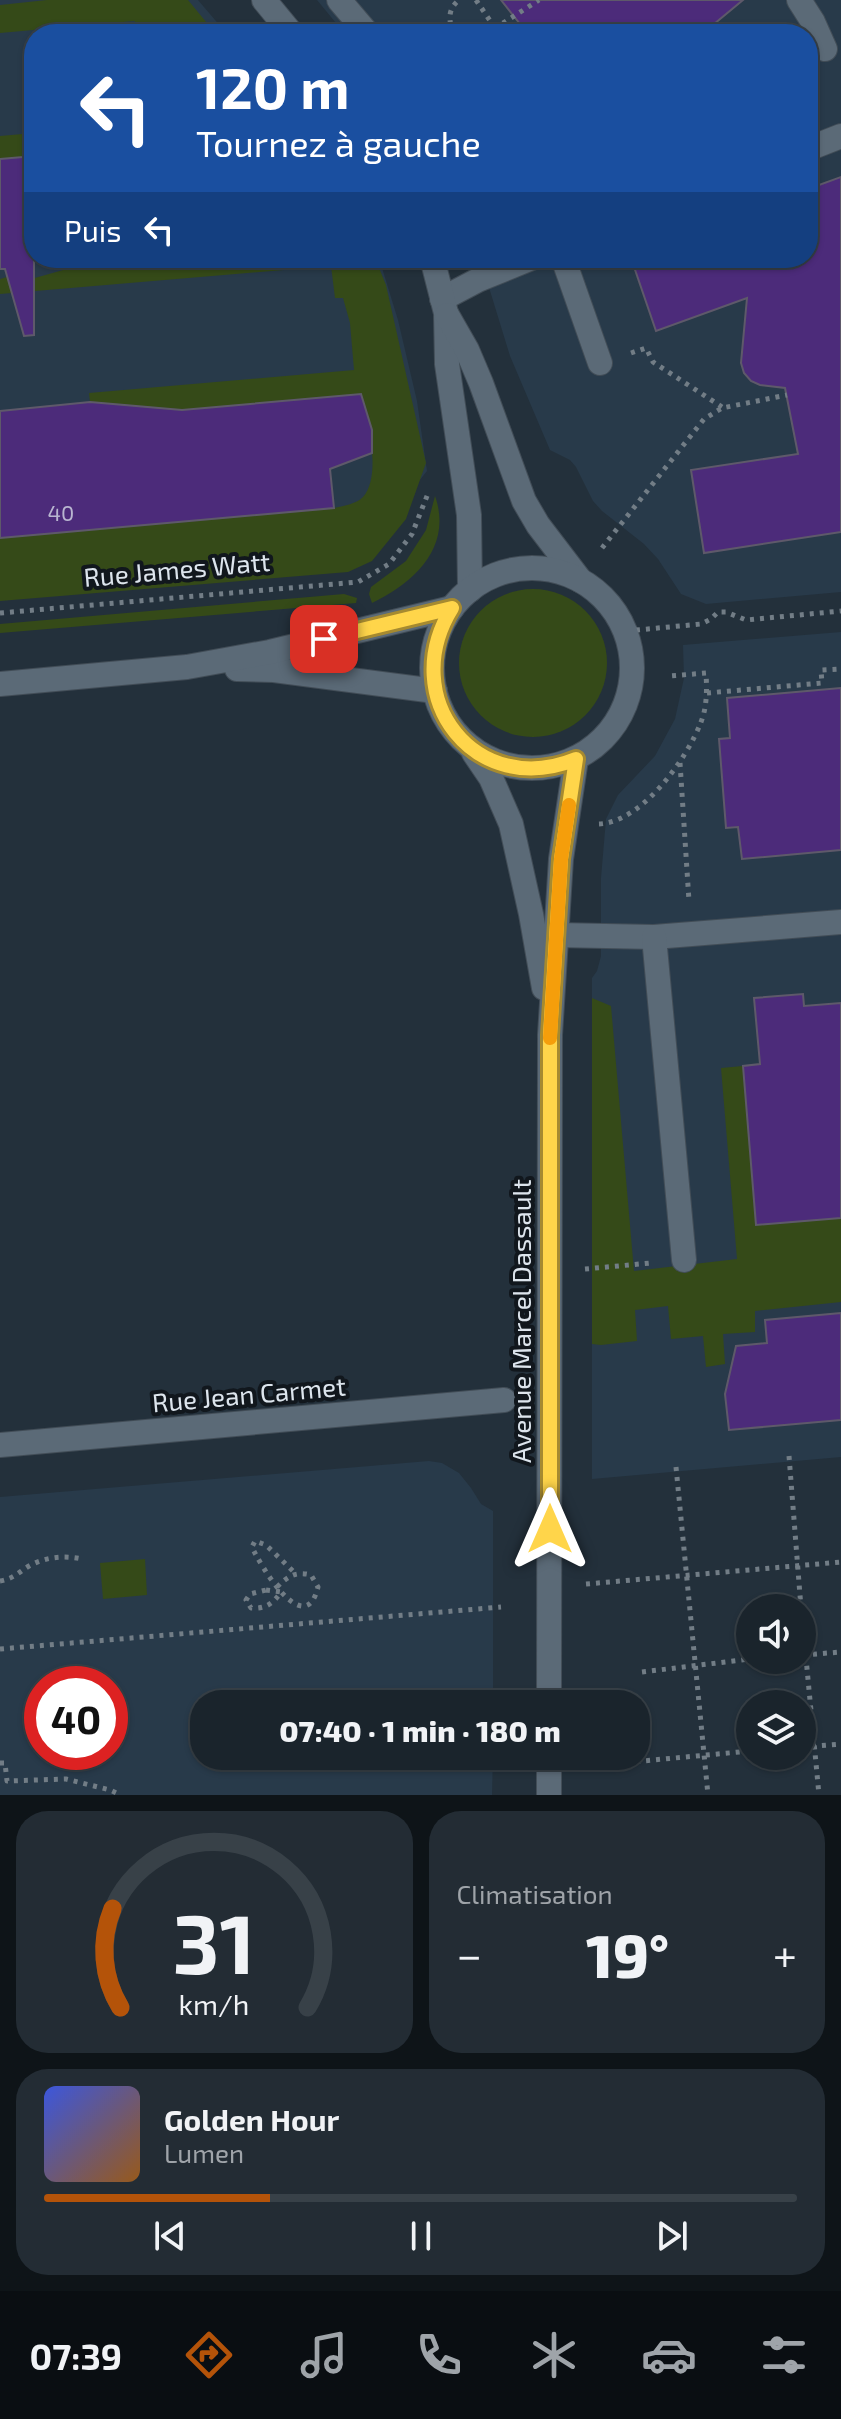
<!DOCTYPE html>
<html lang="fr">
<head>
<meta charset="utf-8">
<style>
	body { margin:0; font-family:"Exo 2",sans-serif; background:#232c34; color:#f1f3f6; height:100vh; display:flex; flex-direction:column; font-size:30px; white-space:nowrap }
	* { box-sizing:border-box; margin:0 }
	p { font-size:26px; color:#9fa4a9 }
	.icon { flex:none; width:44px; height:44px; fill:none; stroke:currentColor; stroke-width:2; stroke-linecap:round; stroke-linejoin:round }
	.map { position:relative; height:1795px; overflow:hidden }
	.drawer { display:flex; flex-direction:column; gap:16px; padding:16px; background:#0e1418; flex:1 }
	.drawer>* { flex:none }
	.hud { position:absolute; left:24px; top:24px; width:794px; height:244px; border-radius:32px; box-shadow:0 2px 6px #0004,0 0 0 2px #384148; background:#1a4fa0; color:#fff; overflow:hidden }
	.tools { position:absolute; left:736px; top:1594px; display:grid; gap:16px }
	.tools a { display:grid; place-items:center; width:80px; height:80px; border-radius:50%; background:#1a242c; box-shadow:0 2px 6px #0004,0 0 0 2px #384148; font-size:40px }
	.speed { position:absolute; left:24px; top:1666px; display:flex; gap:16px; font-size:40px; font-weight:700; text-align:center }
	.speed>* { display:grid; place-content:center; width:104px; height:104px; border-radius:50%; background:#1a242c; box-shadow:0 2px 6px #0004,0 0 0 2px #384148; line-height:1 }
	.speed .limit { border:12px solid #d22; background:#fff; color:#111 }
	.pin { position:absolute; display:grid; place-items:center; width:68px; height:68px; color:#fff; margin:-34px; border-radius:16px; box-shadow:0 4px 12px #0006 }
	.me { position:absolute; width:88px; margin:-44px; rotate:0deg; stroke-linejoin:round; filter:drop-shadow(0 0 6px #0008) }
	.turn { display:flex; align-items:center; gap:28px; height:168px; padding:0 40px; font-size:36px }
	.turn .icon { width:104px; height:104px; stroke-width:2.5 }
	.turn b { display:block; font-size:56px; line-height:68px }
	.then { display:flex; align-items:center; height:76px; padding:0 40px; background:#0003; gap:16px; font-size:30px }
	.big { font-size:60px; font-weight:800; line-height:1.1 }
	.drawer .tile { flex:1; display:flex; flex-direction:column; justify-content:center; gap:12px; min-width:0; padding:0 28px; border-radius:32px; background:#232c34 }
	.drawer .dial { align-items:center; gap:0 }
	.dial svg { height:208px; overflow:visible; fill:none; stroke:#384148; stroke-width:7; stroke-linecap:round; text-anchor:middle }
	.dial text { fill:#f1f3f6; stroke:none }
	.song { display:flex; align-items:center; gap:24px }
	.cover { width:96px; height:96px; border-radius:12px; background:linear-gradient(135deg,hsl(230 70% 55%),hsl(30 70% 35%)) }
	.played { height:8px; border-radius:4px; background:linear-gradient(90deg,#b45309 30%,#384148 30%) }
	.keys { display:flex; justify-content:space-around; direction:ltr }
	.heat { display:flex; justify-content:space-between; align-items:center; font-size:44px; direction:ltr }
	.drawer .tiles { flex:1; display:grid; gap:16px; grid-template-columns:1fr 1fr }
	.tile:last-child { grid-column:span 2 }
	.trip { position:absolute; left:190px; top:1690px; width:460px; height:80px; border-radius:32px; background:#1a242c; box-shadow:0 2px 6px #0004,0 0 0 2px #384148; font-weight:800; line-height:80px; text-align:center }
	.tabs { display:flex; height:128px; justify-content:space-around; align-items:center; background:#0a0e12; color:#9fa4a9 }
	.tabs .icon { width:56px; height:56px }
	.tabs .on { color:#b45309 }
	.tabs b { font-size:36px; color:#f1f3f6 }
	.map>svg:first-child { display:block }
</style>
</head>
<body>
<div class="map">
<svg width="841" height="1795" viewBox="0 0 841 1795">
	<rect width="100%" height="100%" fill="#23303b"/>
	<g fill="#283a4a" fill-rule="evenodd">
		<polygon points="0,0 198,0 227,34 34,34 34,258 379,258 398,320 417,401 427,471 362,552 0,584"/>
		<polygon points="317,0 841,0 841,592 706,604 681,594 658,559 644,544 602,511 593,501 576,467 570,460 550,450 510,356 480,258 808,258 808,34 345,34"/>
		<polygon points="841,632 841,1457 592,1479 592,978 597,971 601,956 601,878 606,819 618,795 655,756 675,719 684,678 683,645"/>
		<path d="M429,1461L442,1463L459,1473L471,1488L481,1504L493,1511V1704H204V1756H493L492,1795H0V1497ZM42,1684H110V1752H42Z"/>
	</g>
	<g fill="#354a18">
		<polygon points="47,0 188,0 216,34 151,34 134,21 0,33 0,5"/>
		<polygon points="34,133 34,156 0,159 0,136"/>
		<path d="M128,258H375L386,285L426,463L406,519L372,561L348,572L0,601V523L334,508C343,506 356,504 363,497C382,476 368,418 361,394L182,410L90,402L89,393L354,370L350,323L343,298H335L331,266L0,294V279L7,277L10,285L95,261Z"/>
		<path d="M435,496C453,547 414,583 372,603L369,594L371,587L406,561L426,530Z"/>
		<circle cx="533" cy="663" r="74"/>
		<polygon points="344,594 357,598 356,603 0,633 0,624"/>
		<polygon points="592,998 611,1006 634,1271 737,1259 721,1068 743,1066 756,1225 841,1218 841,1302 755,1311 755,1332 723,1334 725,1364 706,1367 703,1336 671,1339 668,1306 635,1310 637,1341 601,1345 592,1344"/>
		<polygon points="145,1559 147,1595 103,1599 100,1563"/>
	</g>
	<g fill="#4c2b7a" stroke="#5e596a" stroke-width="2">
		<polygon points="501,0 743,0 702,34 528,34"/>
		<polygon points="34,156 34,335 24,336 5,269 0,269 0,159"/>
		<polygon points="841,177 841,532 704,553 691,470 798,454 785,388 760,385 751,381 744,373 741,363 747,298 656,331 631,258 808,258 808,189"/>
		<polygon points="361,394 372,430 372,453 330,469 334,508 0,538 0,411 90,402 182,410"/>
		<polygon points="841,688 841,850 742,859 738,827 726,828 719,739 730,738 727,698"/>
		<polygon points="803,994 804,1006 841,1003 841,1218 756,1225 743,1066 760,1064 754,998"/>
		<polygon points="841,1313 841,1420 729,1430 725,1394 736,1346 767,1343 765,1320"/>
	</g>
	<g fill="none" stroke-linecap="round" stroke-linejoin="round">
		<g stroke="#424d57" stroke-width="26">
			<g id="service">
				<polyline points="339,0 368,34"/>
				<polyline points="799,0 813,22 825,49"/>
				<polyline points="808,149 841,136"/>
				<polyline points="563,258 600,363"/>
				<polyline points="442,299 478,280 532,258"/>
				<polyline points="557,935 654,937 841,922"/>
				<polyline points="654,937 684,1260"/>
			</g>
		</g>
		<g stroke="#424d57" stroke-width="26">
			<polyline id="pedestrian" points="0,1445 504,1400"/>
		</g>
		<g stroke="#424d57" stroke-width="26">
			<g id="minor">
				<polyline points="237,669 274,670 435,691"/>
				<polyline points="0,684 187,667 270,652 452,608"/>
			</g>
		</g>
		<g stroke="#424d57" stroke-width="26">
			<g id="tertiary">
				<polyline points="264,0 292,34"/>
				<polyline points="432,258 446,313 447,364 469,515 470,590"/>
				<polyline points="447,315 467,350 481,383 524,501 538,525 580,580"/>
				<circle cx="532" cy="668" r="100"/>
				<polyline points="474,753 491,778 511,824 531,914 544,988"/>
				<polyline points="549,1704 550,1035 561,859 576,759"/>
				<polyline points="549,1795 549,1756"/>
			</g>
		</g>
		<g stroke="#727d86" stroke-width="5" stroke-dasharray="4 6" stroke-linecap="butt">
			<polyline points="476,0 495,28"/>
			<path d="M453,34C449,20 447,10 459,0"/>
			<polyline points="486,34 539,0"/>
			<polyline points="631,353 646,348 653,362 722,407"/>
			<polyline points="602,548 704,419 722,408 787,395"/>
			<polyline points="0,613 358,582 389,564 412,534 429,491"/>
			<polyline points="626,631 701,624 711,619 718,612 726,612 746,620 841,611"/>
			<polyline points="707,693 822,683 821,670 841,669"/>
			<polyline points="680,763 689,901"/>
			<path d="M599,824C642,822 687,759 701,722C707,707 707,690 706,673L669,676"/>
			<polyline points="585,1269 651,1263"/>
			<polyline points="789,1456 801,1608"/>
			<polyline points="676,1467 708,1795"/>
			<path d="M0,1581C13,1579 19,1572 29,1566C45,1557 64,1555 82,1559"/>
			<polyline points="586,1584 841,1562"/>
			<path d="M277,1587C288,1576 296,1571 311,1575L318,1587C305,1641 260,1565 252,1547L255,1541L266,1545L296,1574"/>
			<path d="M266,1590L281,1592C273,1604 265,1609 251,1608L246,1600L250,1594Z"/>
			<polyline points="802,1616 819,1795"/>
			<polyline points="0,1649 501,1607"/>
			<polyline points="803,1655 841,1652"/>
			<polyline points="642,1672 750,1659"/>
			<polyline points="802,1747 841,1744"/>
			<polyline points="590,1756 599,1765 750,1751"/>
			<polyline points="0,1763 5,1763 7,1781 66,1779 110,1790 121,1795"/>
		</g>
		<use href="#service" stroke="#5b6a77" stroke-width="24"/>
		<use href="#pedestrian" stroke="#5b6a77" stroke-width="24"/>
		<use href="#minor" stroke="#5b6a77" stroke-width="24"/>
		<use href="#tertiary" stroke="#5b6a77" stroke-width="24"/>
	</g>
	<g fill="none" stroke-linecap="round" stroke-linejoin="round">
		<g stroke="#a68a30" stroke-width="20">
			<path id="route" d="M324,639L452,608C396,698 476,800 576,759L561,859L550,1035V1529"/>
		</g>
		<use href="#route" stroke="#ffd54a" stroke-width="14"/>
		<polyline stroke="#f59e0b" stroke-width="14" points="550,1038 561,859 569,805"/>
	</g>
	<g text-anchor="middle" stroke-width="8" stroke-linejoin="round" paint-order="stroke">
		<g font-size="22" fill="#b9b6d0">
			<text x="61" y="521">40</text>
		</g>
		<g font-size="26" fill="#dde5ed" stroke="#11171d">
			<text transform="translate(177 570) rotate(-5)" y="9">Rue James Watt</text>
			<text transform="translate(522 1321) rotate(-90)" y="9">Avenue Marcel Dassault</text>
			<text transform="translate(249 1395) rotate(-5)" y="9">Rue Jean Carmet</text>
		</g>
	</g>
</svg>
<div class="tools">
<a><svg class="icon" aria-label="sound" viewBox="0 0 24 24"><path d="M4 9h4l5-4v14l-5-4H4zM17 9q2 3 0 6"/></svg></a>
<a><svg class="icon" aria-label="layers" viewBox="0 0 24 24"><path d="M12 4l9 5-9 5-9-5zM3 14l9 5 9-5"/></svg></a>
</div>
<div class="speed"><div class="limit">40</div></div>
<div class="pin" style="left:324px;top:639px;background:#d93025"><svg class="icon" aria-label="arrive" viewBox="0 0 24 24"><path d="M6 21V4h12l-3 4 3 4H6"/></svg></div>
<svg class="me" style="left:550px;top:1529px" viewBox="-20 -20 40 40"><path d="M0-17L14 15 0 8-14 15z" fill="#ffd54a" stroke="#fff" stroke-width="4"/></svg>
<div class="trip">07:40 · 1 min · 180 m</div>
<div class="hud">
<div class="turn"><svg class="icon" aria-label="left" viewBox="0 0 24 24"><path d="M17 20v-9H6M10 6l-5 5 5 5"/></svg><div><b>120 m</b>Tournez à gauche</div></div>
<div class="then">Puis<svg class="icon" aria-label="left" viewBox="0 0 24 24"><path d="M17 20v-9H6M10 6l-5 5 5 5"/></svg></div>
</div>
</div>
<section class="drawer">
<div class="tiles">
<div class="tile dial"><svg viewBox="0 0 100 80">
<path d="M14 69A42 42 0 1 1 86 69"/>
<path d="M14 69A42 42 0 0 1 11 31" stroke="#b45309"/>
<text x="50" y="56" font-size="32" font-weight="700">31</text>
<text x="50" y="72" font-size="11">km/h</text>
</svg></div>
<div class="tile"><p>Climatisation</p>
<div class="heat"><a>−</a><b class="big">19°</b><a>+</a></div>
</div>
<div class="tile">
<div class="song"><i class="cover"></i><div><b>Golden Hour</b><p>Lumen</p></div></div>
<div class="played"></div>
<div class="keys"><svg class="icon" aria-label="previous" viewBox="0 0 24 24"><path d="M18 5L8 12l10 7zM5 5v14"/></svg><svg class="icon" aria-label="pause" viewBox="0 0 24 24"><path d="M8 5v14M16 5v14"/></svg><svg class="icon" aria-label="next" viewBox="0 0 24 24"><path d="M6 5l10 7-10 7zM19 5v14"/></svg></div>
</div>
</div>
</section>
<nav class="tabs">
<b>07:39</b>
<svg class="icon on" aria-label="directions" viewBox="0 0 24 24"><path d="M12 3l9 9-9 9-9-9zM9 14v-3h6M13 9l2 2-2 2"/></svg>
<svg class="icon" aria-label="music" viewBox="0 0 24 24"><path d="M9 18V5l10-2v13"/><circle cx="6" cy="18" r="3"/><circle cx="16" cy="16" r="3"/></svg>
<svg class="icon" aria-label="phone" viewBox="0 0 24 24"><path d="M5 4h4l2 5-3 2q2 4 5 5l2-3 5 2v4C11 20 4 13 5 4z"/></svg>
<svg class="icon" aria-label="climate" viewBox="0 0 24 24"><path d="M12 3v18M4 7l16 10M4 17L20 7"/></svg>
<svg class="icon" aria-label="car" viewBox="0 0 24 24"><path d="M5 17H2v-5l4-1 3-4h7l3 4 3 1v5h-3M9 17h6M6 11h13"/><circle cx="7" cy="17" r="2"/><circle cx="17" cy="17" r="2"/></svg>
<svg class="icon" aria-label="filters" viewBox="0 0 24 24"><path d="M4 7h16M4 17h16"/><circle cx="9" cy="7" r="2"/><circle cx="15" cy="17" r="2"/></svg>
</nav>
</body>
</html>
